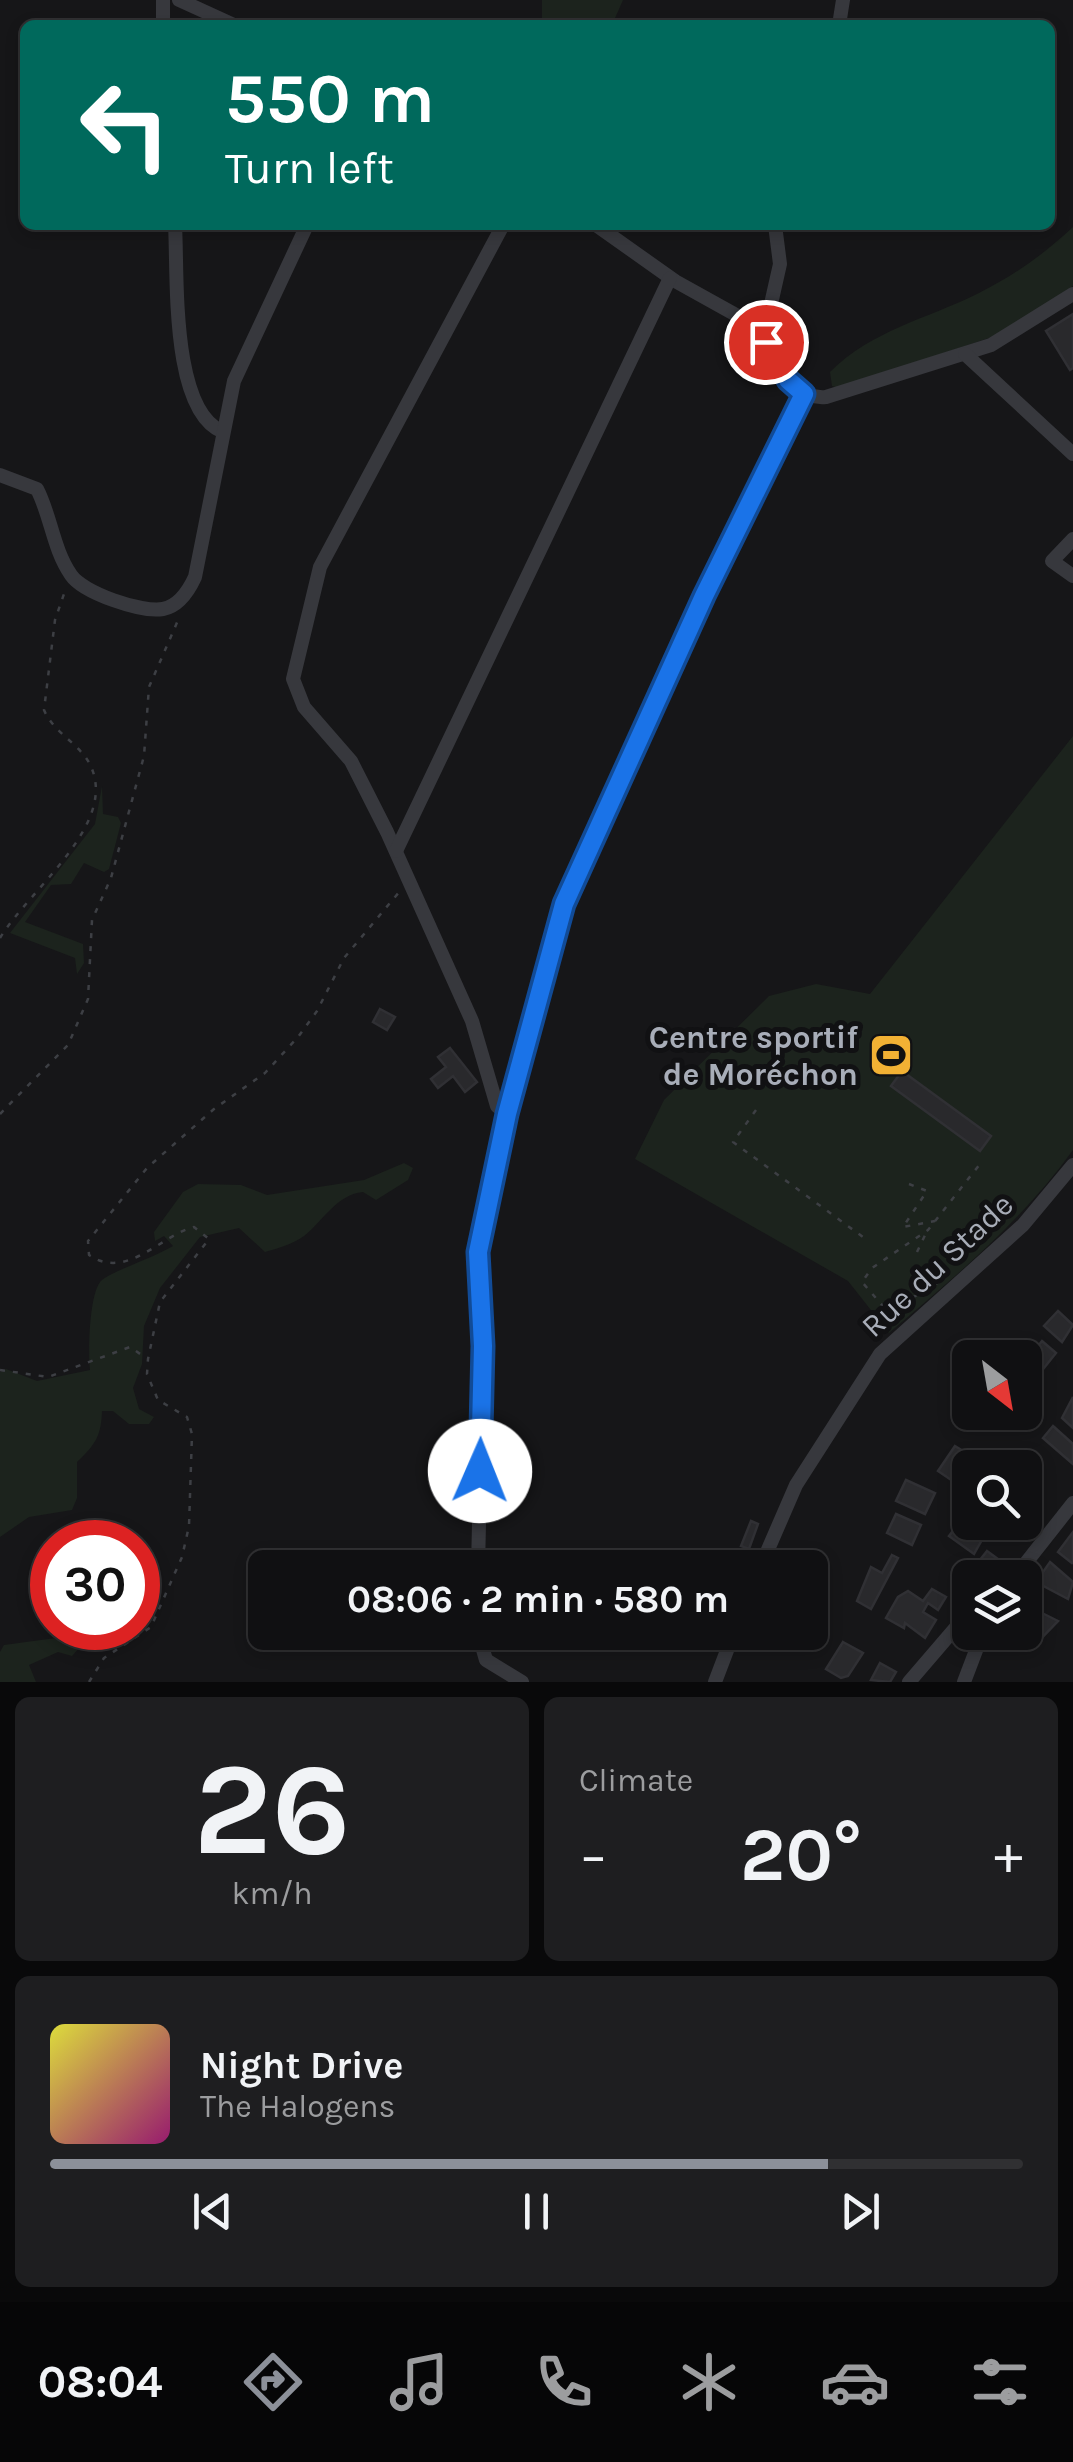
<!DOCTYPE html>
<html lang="en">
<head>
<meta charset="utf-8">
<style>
	body { margin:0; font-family:Karla,sans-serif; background:#1e1e20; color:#f1f3f6; height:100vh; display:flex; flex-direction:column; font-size:38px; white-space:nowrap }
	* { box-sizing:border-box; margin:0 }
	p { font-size:32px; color:#9c9d9f }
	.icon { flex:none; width:55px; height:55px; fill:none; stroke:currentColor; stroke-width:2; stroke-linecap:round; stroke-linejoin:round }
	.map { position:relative; height:1682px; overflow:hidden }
	.panel { display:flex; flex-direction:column; gap:15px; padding:15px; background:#09090a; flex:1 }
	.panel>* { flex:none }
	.top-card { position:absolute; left:20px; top:20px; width:1035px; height:210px; border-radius:15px; box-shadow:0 5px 15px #0003,0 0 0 2px #303032; background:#00695c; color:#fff; overflow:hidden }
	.needle { width:65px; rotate:149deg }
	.buttons { position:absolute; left:952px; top:1340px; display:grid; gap:20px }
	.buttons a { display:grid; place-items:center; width:90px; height:90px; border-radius:15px; background:#101012; box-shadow:0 5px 15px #0003,0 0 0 2px #303032; font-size:50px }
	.speed { position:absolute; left:30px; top:1520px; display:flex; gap:20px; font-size:50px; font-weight:700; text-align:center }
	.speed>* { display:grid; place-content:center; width:130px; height:130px; border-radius:50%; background:#101012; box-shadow:0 5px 15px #0003,0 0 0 2px #303032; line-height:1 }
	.speed .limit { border:15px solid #d22; background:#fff; color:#111 }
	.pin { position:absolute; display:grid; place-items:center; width:85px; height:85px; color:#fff; margin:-42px; border:5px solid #fff; border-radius:50%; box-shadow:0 2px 10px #0007 }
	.me { position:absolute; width:110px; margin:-55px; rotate:1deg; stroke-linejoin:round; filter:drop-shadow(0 0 8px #0008) }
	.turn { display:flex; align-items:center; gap:35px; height:210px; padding:0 40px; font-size:45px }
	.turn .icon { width:130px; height:130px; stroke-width:2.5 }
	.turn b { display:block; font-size:70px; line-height:85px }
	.big { font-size:75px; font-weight:700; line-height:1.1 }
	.panel .widget { flex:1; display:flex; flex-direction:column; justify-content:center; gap:15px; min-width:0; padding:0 35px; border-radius:15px; background:#1e1e20 }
	.panel .dial { align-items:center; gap:0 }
	.dial b { font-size:130px; line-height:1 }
	.song { display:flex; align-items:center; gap:30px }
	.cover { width:120px; height:120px; border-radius:15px; background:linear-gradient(135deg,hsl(60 70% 55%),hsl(320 70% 35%)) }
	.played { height:10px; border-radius:5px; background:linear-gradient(90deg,#8c9099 80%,#303032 80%) }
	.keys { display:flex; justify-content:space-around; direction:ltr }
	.heat { display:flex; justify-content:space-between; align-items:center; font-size:55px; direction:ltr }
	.panel .tiles { flex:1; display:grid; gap:15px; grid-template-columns:1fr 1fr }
	.widget:last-child { grid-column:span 2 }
	.trip { position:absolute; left:248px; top:1550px; width:580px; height:100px; border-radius:15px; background:#101012; box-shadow:0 5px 15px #0003,0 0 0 2px #303032; font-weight:700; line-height:100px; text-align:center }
	.tab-bar { display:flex; height:160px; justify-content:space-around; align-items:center; background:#060607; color:#9c9d9f }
	.tab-bar .icon { width:70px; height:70px }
	.tab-bar .current { color:#8c9099 }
	.tab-bar b { font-size:45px; color:#f1f3f6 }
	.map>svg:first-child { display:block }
</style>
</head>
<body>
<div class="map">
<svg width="1073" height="1682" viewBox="0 0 1073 1682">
	<rect width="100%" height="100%" fill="#161618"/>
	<g fill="#1c231d">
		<polygon points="542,0 623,0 612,25 542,25"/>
		<path d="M1073,227V286L998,335L839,388L832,386L830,372C872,330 927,319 979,293C1015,275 1044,254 1073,227Z"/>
		<path d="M1073,736V1150C1021,1222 956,1276 889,1333L848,1281L635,1159L664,1100L769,996L816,984L870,994Z"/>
		<polygon points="102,786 103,814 118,817 121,823 109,869 104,872 84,863 71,884 51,885 25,922 83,944 84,963 77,974 75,958 10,933 95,824"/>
		<path d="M404,1163L413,1168L408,1180L376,1200L363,1192C336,1195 324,1220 304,1236C293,1244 279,1248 265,1252L239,1228L200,1237L160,1288L144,1326L142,1364L133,1388L139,1409L154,1417L149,1424H129L113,1411H102C101,1436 96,1444 77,1462V1498L72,1510L29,1517L0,1537V1372L6,1369L37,1381L90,1370C88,1353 89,1290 102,1280C113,1271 155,1257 173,1246L164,1236L155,1241L154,1232L183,1192L198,1184L241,1185L267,1195L364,1180Z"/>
		<polygon points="78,1635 79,1648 72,1656 58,1652 29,1665 36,1682 0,1682 0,1652 4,1645"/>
	</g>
	<g fill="#29292c" stroke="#303034" stroke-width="2.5">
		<polygon points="1073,314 1073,368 1070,370 1046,331"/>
		<polygon points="380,1009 395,1017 387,1030 373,1022"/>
		<polygon points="450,1048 477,1082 465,1092 453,1076 438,1088 431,1079 446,1067 438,1057"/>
		<polygon points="902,1071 991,1136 980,1151 891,1086"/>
		<polygon points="1058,1311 1073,1325 1062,1342 1044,1326"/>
		<polygon points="1042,1341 1056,1353 1044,1368 1030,1356"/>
		<polygon points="1073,1397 1073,1428 1062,1418"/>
		<polygon points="995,1412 1014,1412 1001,1427 991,1417"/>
		<polygon points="1053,1426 1073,1444 1073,1464 1043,1438"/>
		<polygon points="955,1446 976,1459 966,1490 938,1471"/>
		<polygon points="906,1480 935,1493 925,1514 896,1501"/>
		<polygon points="970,1509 970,1522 992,1522 974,1554 949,1536"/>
		<polygon points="896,1514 921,1525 912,1545 887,1533"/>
		<polygon points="751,1521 758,1524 749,1549 741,1546"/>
		<polygon points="1073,1532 1073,1562 1072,1563 1058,1552"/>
		<polygon points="987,1551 1002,1562 990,1578 972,1578 969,1574"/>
		<polygon points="892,1555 898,1558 871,1609 857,1601 871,1567 882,1573"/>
		<polygon points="1050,1562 1073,1582 1068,1599 1036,1582"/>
		<polygon points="932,1589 946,1597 938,1610 928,1603 923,1612 936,1620 925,1638 905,1623 904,1628 886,1618 898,1597 908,1591 923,1601"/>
		<polygon points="1036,1610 1058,1621 1032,1648 1018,1640"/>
		<polygon points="843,1642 863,1653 848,1676 841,1678 826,1669"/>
		<polygon points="880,1663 896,1672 890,1682 871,1680"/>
	</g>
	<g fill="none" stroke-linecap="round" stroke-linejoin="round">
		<g stroke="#3d3f44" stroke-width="2.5" stroke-dasharray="5 8" stroke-linecap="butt">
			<path d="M0,938C29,890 115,827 92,769C83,745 54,734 44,710L55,620L66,588"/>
			<polyline points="756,1110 733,1142 867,1240"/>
			<polyline points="0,1114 68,1045 88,999 92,920 111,878 144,756 149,687 179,618"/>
			<polyline points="909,1184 927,1191 903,1227 935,1221"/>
			<polyline points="917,1252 927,1231"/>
			<polyline points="939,1282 888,1312 862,1282 872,1268 928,1230 980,1164"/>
			<polyline points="0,1370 48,1377 130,1347 146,1358"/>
			<path d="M89,1682L104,1658L151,1627L182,1557L189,1526L192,1434L187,1417L158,1400L147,1374L148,1359L160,1302L209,1239L194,1227C161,1235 127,1281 89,1255L88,1241L147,1168L214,1109L265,1073L298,1037L317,1011L344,958L400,891"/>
		</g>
		<g stroke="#37383d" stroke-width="14">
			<polyline points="163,0 163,25"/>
			<polyline points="179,0 234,25"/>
			<polyline points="839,25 843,0"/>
			<path d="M175,225C178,274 170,411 223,432"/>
			<polyline points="503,225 320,567 293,679 304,707 351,761 387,832 472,1021 497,1106 507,1114"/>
			<polyline points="596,225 675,281 763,330"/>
			<path d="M775,225L780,264L764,335C774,363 793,400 826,397L991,345L1073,294"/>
			<polyline points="965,354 1073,454"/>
			<path d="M0,475L37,489C51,516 53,549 71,575C83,593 142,613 163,609C179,606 189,590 195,577L234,381L307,225"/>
			<polyline points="1073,539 1052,561 1073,576"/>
			<polyline points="396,851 670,278"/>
			<polyline points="478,1568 483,1346 478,1252 507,1114 553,941 572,879 592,832 804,393"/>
			<polyline points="760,1568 796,1485 880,1354 1023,1225 1073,1165"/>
			<polyline points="1014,1578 1073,1503"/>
			<polyline points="478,1632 486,1660 522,1682"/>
			<polyline points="715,1682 734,1632"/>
			<polyline points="909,1682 970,1611"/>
			<polyline points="964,1682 983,1632"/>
		</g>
	</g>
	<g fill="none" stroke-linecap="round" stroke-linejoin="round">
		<g stroke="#114b97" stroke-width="25">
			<polyline id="route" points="480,1471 483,1346 478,1252 507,1114 564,904 704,596 804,394 788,380 766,342"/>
		</g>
		<use href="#route" stroke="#1a73e8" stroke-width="18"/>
	</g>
	<defs>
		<g id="stadium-square" transform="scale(2.25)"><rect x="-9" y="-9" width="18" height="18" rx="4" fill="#f2b134" stroke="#111113"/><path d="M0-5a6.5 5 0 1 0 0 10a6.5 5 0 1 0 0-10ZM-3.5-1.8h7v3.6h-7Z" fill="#111"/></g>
	</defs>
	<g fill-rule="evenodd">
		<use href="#stadium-square" x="891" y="1055"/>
	</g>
	<g text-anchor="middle" stroke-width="10" stroke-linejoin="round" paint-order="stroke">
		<g font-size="32" font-weight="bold" fill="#a8adb8" stroke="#111113" text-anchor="end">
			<text x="858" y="1048">Centre sportif<tspan x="858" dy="37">de Moréchon</tspan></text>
		</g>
		<g font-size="32" fill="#a8adb8" stroke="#111113">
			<text transform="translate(937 1265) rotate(-43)" y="11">Rue du Stade</text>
		</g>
	</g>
</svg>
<div class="buttons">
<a><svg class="needle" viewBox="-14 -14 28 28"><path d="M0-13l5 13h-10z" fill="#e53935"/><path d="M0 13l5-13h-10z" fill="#9c9d9f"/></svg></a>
<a><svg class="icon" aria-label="search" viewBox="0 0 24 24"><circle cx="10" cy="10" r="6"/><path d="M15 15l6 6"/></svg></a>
<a><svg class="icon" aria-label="layers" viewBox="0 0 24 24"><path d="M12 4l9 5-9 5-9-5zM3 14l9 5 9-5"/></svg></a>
</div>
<div class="speed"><div class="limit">30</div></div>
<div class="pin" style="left:766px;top:342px;background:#d93025"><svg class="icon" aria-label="arrive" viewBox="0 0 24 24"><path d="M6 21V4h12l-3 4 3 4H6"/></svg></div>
<svg class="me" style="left:480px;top:1471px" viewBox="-20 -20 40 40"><circle r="19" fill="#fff"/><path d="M0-13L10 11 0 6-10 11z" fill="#1a73e8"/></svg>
<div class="trip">08:06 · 2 min · 580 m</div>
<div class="top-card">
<div class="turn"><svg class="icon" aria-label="left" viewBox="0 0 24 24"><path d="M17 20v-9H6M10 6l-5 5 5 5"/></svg><div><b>550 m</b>Turn left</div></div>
</div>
</div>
<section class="panel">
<div class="tiles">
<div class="widget dial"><b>26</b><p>km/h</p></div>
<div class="widget"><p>Climate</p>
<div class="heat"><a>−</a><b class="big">20°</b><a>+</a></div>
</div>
<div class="widget">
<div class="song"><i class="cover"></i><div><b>Night Drive</b><p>The Halogens</p></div></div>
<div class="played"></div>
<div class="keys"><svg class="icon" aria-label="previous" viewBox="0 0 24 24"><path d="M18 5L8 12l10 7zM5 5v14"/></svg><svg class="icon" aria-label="pause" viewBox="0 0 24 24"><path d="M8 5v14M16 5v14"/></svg><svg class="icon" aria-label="next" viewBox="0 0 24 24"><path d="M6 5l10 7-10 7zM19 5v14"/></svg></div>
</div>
</div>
</section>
<nav class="tab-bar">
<b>08:04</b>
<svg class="icon current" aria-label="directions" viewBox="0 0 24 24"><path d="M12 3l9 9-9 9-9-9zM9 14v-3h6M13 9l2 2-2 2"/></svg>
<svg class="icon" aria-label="music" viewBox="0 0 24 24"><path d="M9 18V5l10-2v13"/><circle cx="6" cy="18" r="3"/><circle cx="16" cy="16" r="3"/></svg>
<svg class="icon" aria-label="phone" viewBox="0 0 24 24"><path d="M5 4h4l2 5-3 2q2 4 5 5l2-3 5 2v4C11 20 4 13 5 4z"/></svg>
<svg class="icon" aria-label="climate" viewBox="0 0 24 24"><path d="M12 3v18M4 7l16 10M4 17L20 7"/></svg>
<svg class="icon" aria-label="car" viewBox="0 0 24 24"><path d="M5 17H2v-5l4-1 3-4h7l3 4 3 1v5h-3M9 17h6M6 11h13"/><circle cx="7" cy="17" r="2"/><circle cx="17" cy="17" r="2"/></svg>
<svg class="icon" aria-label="filters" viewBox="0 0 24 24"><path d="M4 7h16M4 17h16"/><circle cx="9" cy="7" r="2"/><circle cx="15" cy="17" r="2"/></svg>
</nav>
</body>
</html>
